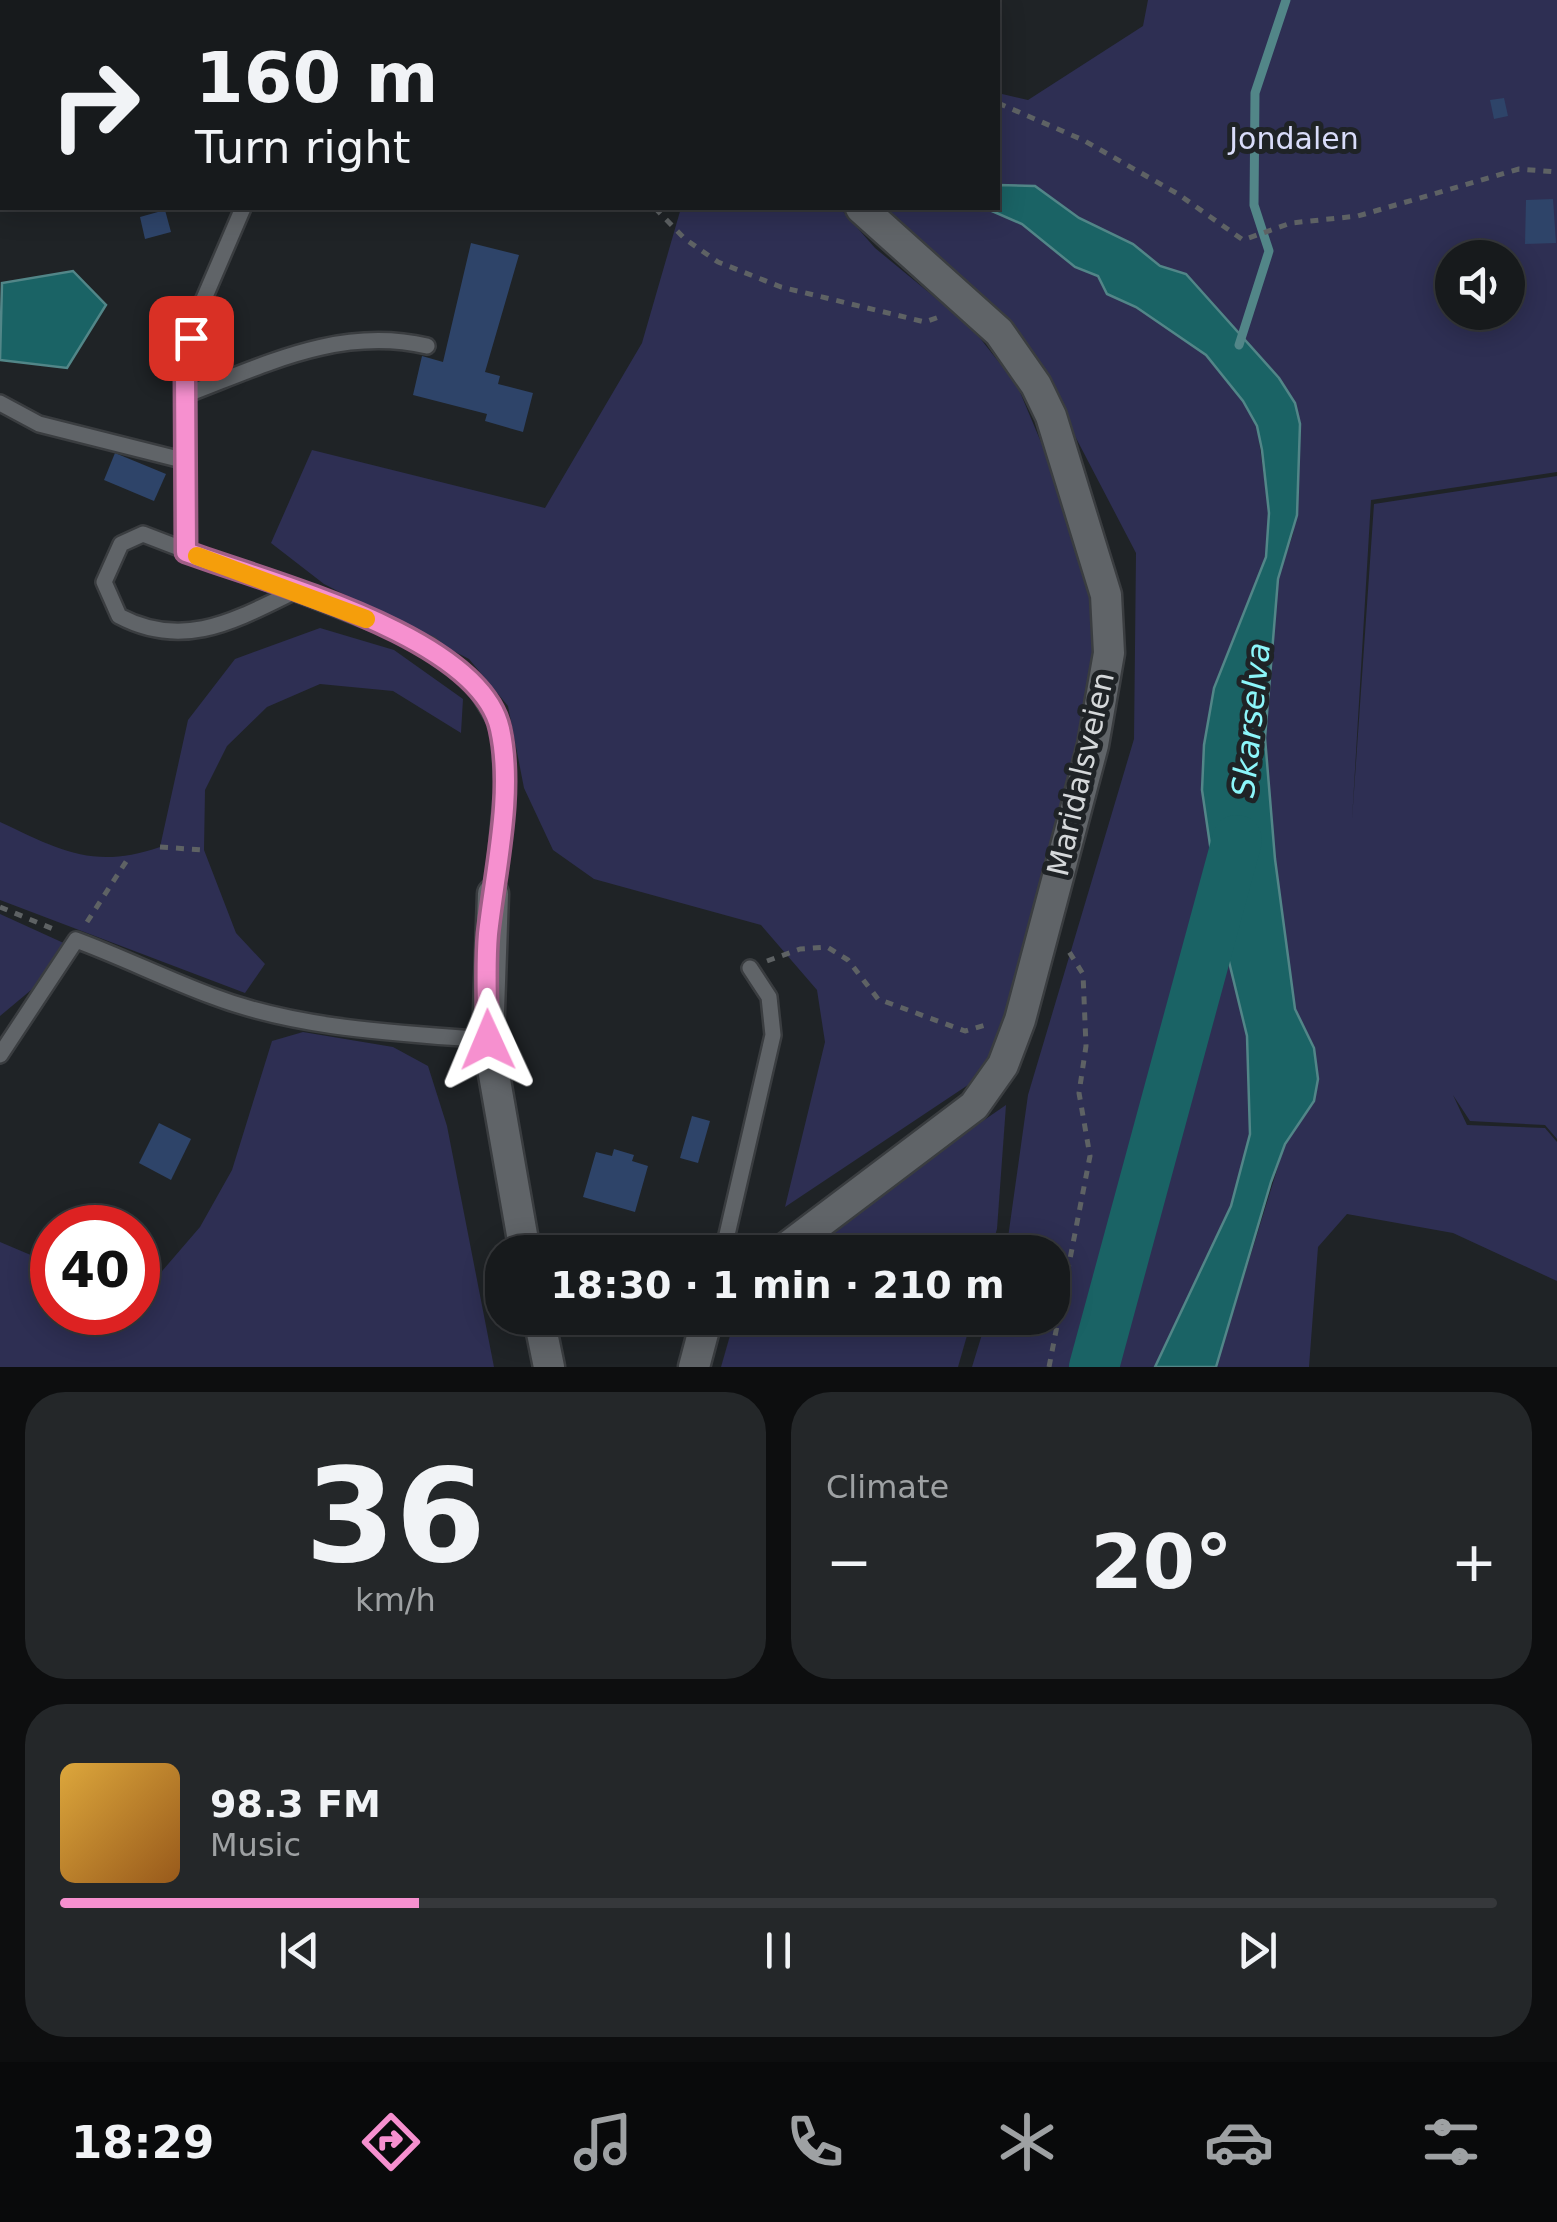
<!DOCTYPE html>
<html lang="en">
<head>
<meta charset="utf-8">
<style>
	body { margin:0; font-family:"DejaVu Sans",sans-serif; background:#242729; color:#f1f3f6; height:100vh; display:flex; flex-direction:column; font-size:38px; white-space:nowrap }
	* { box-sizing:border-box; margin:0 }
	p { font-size:32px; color:#9ea1a3 }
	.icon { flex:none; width:55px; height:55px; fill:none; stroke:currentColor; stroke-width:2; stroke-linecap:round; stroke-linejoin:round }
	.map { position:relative; height:1367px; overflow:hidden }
	.panel { display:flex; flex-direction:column; gap:25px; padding:25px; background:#0d0e0f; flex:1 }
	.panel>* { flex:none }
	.banner { position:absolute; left:0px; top:0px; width:1000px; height:210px; box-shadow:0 5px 25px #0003,0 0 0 2px #36383b; background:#171a1c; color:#f1f3f6; overflow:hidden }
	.buttons { position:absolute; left:1435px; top:240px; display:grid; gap:20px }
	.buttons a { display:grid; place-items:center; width:90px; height:90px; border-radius:50%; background:#171a1c; box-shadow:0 5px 25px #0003,0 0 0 2px #36383b; font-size:50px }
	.speed { position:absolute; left:30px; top:1205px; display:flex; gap:20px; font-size:50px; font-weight:700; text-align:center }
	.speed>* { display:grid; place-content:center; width:130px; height:130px; border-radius:50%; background:#171a1c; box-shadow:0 5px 25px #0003,0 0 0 2px #36383b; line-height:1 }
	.speed .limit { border:15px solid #d22; background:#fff; color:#111 }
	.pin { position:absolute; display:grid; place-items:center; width:85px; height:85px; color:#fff; margin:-42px; border-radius:20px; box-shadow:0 5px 15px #0006 }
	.me { position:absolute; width:110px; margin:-55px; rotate:359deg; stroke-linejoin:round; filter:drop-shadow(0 0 8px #0008) }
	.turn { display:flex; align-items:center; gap:35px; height:210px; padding:0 30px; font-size:45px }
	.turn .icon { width:130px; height:130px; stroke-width:2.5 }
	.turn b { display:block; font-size:70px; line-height:85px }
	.big { font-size:75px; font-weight:800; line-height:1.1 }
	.panel .tile { flex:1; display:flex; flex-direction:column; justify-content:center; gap:15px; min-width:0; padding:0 35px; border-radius:40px; background:#242729 }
	.panel .dial { align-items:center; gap:0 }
	.dial b { font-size:130px; line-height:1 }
	.song { display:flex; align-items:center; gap:30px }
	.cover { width:120px; height:120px; border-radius:15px; background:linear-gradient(135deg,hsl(40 70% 55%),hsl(30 70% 35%)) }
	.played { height:10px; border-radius:5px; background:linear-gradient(90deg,#f690cf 25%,#36383b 25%) }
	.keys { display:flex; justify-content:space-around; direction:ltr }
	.heat { display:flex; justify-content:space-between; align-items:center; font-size:55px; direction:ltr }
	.panel .tiles { flex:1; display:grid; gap:25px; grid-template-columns:1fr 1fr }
	.tile:last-child { grid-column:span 2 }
	.trip { position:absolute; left:485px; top:1235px; width:585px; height:100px; border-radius:40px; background:#171a1c; box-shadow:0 5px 25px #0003,0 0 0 2px #36383b; font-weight:800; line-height:100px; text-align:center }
	.dock { display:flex; height:160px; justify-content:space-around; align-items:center; background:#090a0b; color:#9ea1a3 }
	.dock .icon { width:70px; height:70px }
	.dock .selected { color:#f690cf }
	.dock b { font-size:45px; color:#f1f3f6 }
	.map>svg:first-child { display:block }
</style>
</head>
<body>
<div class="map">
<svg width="1557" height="1367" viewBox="0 0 1557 1367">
	<rect width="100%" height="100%" fill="#1f2326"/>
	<g fill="#2e2f53" fill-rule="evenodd">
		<path d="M1148,0H1557V472L1371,500L1352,820L1374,504L1557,476V1139L1545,1125L1470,1121L1453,1095L1467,1125L1545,1128L1557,1142V1281L1453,1233L1347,1214L1318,1247L1309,1367H1216L1285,1144L1314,1101V1048L1295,1009L1275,859L1265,738L1278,579L1293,534L1298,494L1300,424L1295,403L1192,280L1160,266L1133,244L1079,218L1035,187L998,185V93L1028,100L1143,26ZM1452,258H1508V312H1452Z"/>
		<polygon points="681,208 840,208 875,248 972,328 1017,385 1091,561 1100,701 1018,1018 977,1079 785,1207 825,1042 817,990 761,925 594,879 553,850 524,788 508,706 469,659 324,584 271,543 312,450 545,508 642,343"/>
		<polygon points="876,208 985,208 1022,224 1075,267 1098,276 1107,294 1137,307 1206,355 1243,401 1257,426 1269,513 1266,557 1214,688 1204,745 1202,790 1224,941 1247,1035 1250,1134 1231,1206 1155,1367 972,1367 987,1318 1052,1318 1052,1252 1006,1252 1028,1095 1134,739 1136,553 1040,369"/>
		<path d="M320,628L394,650L463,699L461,733L393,691L320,684L267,707L227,746L205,790L204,850L236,933L265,964L245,993L0,900V822C60,850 93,870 160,847L188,720L235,659Z"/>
		<polygon points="0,914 79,950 0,1016"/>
		<polygon points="303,1032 393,1047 428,1066 447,1126 494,1367 0,1367 0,1242 52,1264 52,1312 138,1312 138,1299 200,1227 232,1170 272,1041"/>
		<polygon points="1006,1105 997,1229 990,1252 792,1252"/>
		<polygon points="735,1318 972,1318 958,1367 721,1367"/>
	</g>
	<g fill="#1a6365" stroke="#528688" stroke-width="2.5">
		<polygon points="998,185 1035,186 1079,218 1133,244 1160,266 1186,274 1279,378 1295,403 1300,424 1297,515 1278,579 1265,738 1275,859 1295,1009 1314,1048 1318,1079 1314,1101 1285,1144 1271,1182 1216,1367 1155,1367 1231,1206 1250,1134 1247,1036 1224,941 1202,790 1204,745 1214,688 1266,557 1269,513 1262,450 1257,426 1243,401 1206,355 1136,307 1107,294 1098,276 1075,267 1022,224 985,208 998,208"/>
		<polygon points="73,271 106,305 67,368 0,360 2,283"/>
	</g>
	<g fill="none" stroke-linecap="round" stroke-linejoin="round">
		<polyline stroke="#528688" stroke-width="9" points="1239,345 1269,251 1254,205 1255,93 1286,0"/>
		<polyline stroke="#1a6365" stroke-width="50" points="1094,1367 1237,840"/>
	</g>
	<g fill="#2e4469">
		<polygon points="1504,98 1508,116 1494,119 1490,100"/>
		<polygon points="1553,199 1556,243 1525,244 1526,200"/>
		<polygon points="165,210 171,232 145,239 140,217"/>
		<polygon points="471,243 519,255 485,372 500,376 498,384 533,393 523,432 485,421 487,414 413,395 422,356 443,362"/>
		<polygon points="115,453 166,474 154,501 104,480"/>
		<polygon points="692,1116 710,1121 698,1163 680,1158"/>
		<polygon points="159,1123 191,1139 171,1180 139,1163"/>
		<polygon points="614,1149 634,1155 632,1161 648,1166 635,1212 583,1197 596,1152 612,1156"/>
	</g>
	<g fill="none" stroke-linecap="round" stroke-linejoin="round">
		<g stroke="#3a3d40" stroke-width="20">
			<g id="lane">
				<polyline points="89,0 95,2"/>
				<polyline points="314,2 315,0"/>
				<polyline points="549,2 549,0"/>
				<path d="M185,395C265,365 339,326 427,346"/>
				<polyline points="0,403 39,424 186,461"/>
				<polyline points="186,552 185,372 197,315 243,208"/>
				<path d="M293,592C234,621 183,650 119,616L104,582L121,544L143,534L405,635L430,646L470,678L500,728L503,788L493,894"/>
				<path d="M0,1055L76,940C122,957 166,979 212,996C298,1029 397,1033 488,1040"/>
				<polyline points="723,1252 773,1035 769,997 750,968"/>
			</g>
		</g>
		<g stroke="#3a3d40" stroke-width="35">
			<g id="street">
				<polyline points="843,2 844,0"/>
				<polyline points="781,1252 974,1106 1003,1065 1020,1020 1093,745 1109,653 1106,595 1051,416 1036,385 999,332 861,208"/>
				<polyline points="694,1367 707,1318"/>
			</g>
		</g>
		<g stroke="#3a3d40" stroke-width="35">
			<g id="secondary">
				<polyline points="493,894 488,1040 525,1252"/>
				<polyline points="539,1318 549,1367"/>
			</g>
		</g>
		<g stroke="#5e6264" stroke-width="5" stroke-dasharray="8 8" stroke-linecap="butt">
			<polyline points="998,103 1083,140 1178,194 1243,240 1291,223 1358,216 1519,169 1557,172"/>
			<polyline points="655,208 685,239 718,262 781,287 925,322 939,317"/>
			<polyline points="160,847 204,850"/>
			<polyline points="0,907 58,931"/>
			<polyline points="87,922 129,857"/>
			<polyline points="767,961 800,949 827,947 848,960 878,999 965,1031 989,1024"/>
			<polyline points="1049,1367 1090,1156 1079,1093 1086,1046 1083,974 1068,950"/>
		</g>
		<use href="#lane" stroke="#606468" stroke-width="15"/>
		<use href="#street" stroke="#606468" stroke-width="30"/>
		<use href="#secondary" stroke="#606468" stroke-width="30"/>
	</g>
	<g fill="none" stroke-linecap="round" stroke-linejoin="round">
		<g stroke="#a05e87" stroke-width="25">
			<path id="route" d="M191,338L185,372L186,552C267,582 480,636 500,729C514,793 495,870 488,934C485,969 487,1005 488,1040"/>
		</g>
		<use href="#route" stroke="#f690cf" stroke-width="18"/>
		<polyline stroke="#f59e0b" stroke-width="18" points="197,556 366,619"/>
	</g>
	<g text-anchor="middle" stroke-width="10" stroke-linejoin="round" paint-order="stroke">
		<g font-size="30" fill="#d9dcf9" stroke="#1f2326">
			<text x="1294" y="149">Jondalen</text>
		</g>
		<g font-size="30" fill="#d5d8da" stroke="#1f2326">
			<text transform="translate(1081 774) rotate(-77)" y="10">Maridalsveien</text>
		</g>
		<g font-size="32" font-style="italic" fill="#8cf6fa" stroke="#1f2326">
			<text transform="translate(1251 720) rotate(-84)" y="11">Skarselva</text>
		</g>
	</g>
</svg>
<div class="buttons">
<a><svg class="icon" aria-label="sound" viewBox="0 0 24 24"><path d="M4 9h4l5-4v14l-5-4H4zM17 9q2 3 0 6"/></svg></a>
</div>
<div class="speed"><div class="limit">40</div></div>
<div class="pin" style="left:191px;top:338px;background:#d93025"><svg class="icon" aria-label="arrive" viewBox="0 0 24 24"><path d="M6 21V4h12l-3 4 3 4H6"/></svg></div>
<svg class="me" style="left:488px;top:1040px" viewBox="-20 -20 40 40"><path d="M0-17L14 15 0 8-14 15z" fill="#f690cf" stroke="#fff" stroke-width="4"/></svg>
<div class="trip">18:30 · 1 min · 210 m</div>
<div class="banner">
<div class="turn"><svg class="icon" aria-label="right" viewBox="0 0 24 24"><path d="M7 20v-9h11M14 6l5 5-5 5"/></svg><div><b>160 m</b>Turn right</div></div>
</div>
</div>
<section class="panel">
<div class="tiles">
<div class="tile dial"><b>36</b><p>km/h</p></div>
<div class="tile"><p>Climate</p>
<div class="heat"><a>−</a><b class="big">20°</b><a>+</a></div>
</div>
<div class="tile">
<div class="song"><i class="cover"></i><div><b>98.3 FM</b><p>Music</p></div></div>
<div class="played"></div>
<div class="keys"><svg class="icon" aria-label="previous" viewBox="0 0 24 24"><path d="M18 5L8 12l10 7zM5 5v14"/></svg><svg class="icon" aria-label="pause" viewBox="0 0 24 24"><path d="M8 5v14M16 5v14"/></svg><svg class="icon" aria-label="next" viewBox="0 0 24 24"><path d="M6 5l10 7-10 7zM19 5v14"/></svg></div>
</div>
</div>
</section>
<nav class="dock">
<b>18:29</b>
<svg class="icon selected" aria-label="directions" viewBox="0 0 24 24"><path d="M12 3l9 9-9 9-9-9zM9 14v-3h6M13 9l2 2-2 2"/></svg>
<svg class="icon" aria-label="music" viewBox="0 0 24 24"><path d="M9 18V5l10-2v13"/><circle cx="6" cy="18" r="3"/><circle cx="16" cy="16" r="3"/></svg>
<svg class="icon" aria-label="phone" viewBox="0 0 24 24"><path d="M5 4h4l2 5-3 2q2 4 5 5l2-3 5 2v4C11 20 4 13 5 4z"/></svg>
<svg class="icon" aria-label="climate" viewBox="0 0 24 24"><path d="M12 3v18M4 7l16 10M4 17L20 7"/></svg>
<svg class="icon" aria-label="car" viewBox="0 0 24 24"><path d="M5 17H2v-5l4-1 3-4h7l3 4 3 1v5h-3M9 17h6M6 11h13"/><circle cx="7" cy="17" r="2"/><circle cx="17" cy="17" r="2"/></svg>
<svg class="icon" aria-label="filters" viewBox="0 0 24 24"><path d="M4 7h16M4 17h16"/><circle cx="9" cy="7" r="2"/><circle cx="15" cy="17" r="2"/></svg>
</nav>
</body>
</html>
